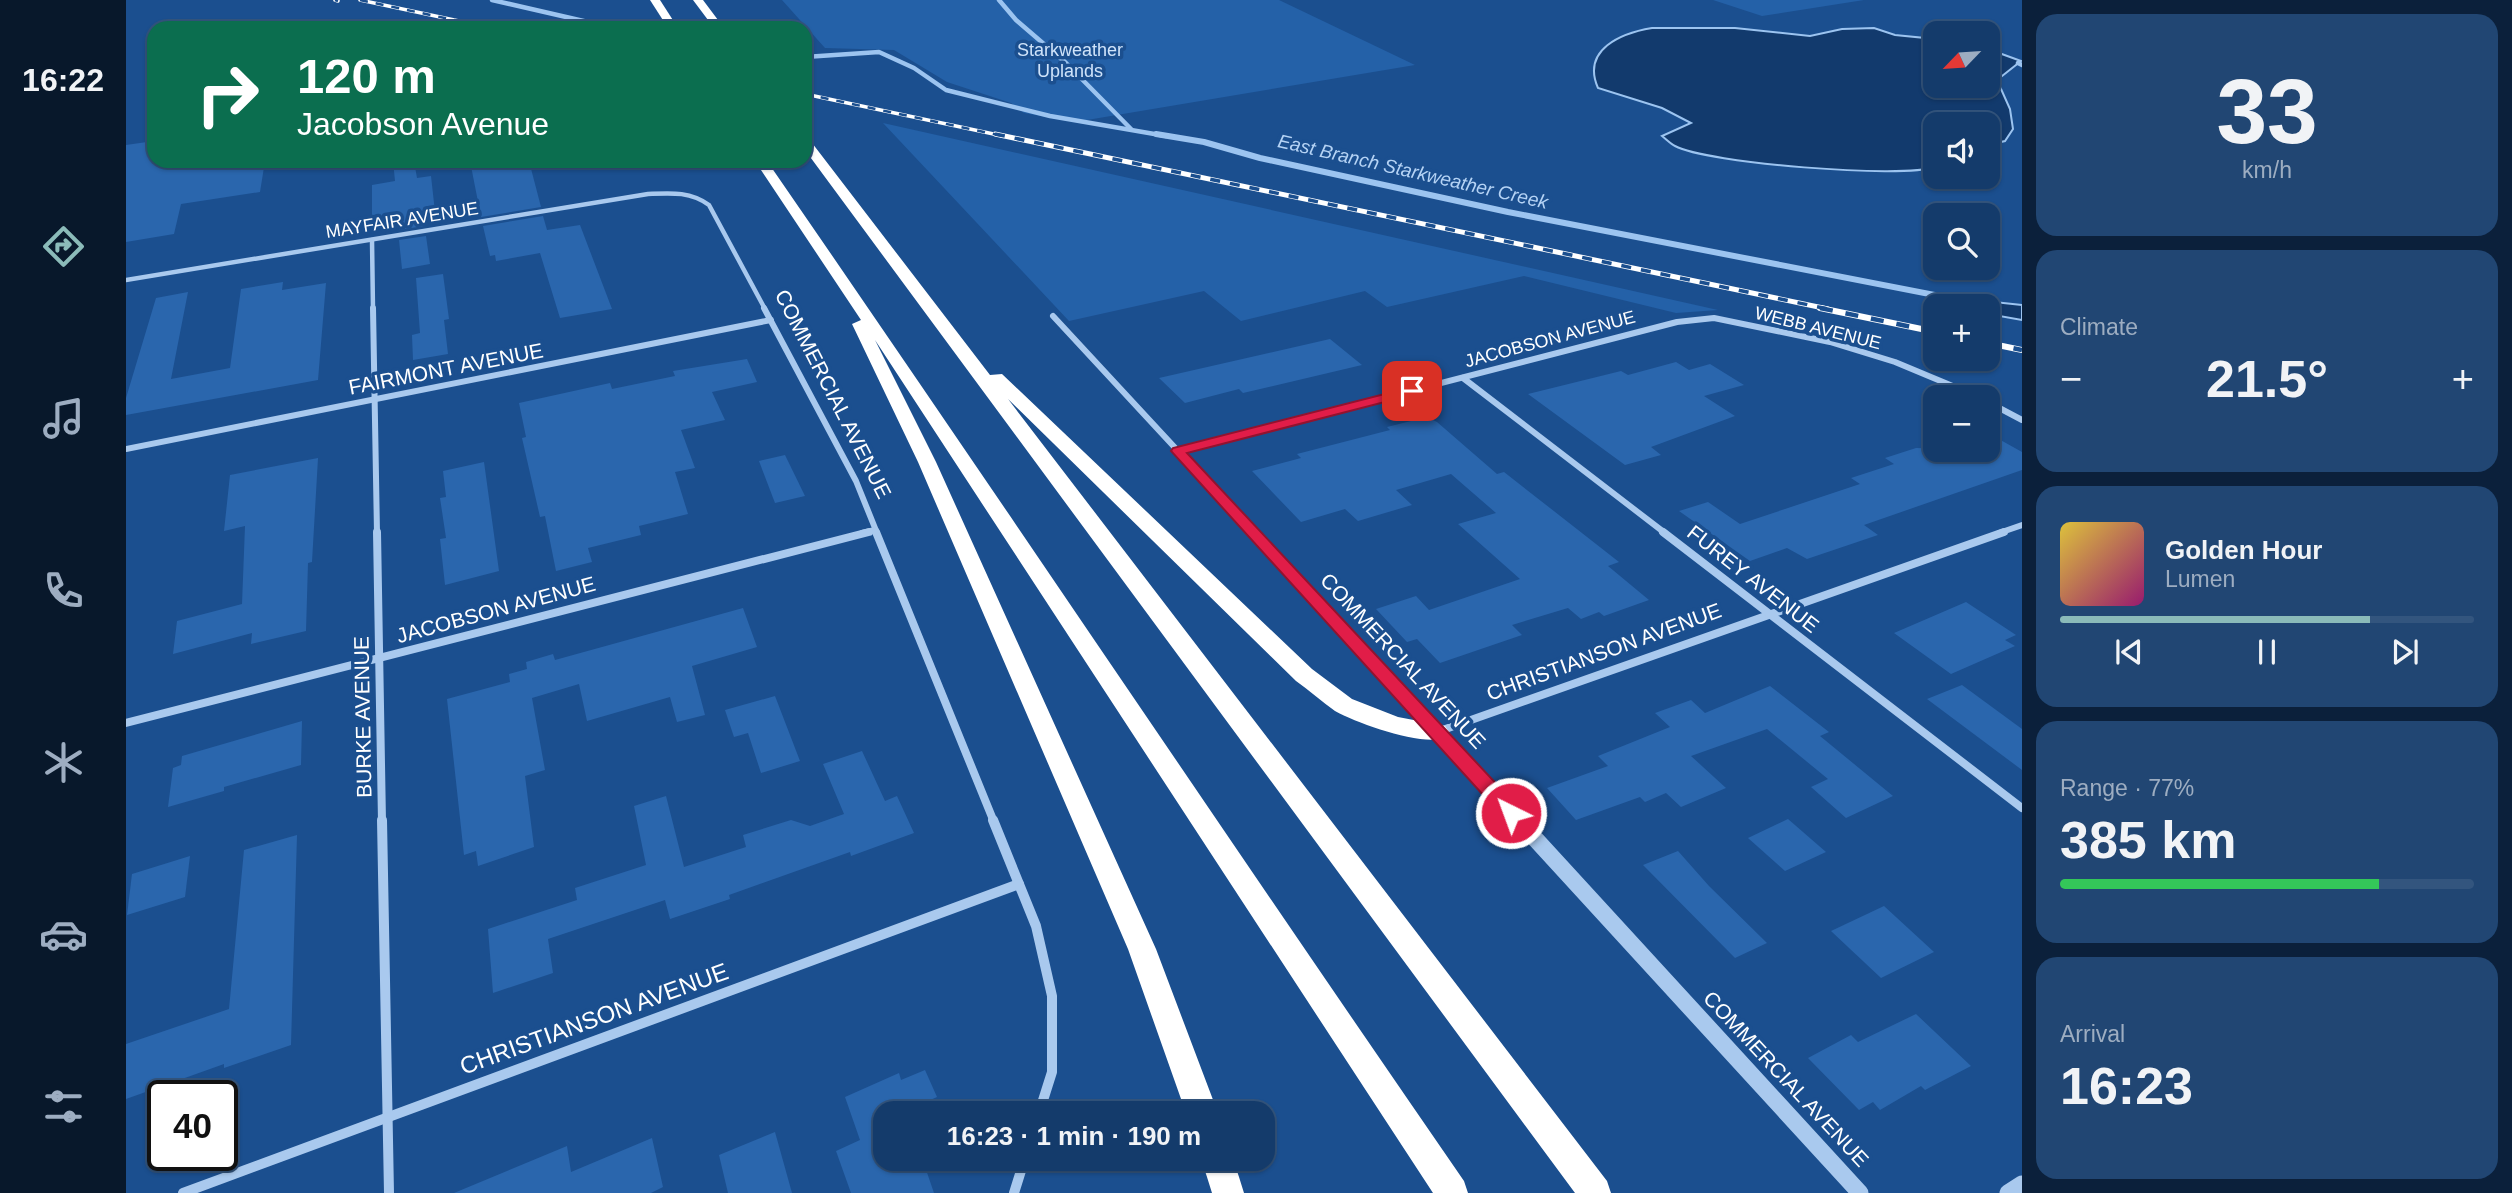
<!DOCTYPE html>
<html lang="en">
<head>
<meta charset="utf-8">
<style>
	body { margin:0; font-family:Helvetica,sans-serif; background:#214673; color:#f1f3f6; height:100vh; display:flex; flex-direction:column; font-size:26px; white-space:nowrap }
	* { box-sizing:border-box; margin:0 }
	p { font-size:23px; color:#9dadc1 }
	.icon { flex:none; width:38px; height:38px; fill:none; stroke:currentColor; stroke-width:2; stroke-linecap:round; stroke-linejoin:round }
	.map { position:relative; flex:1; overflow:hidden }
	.sheet { display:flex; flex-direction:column; gap:14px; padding:14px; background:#0b203b; width:490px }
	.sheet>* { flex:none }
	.hud { position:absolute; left:21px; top:21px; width:665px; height:147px; border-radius:21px; box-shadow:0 2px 5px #0004,0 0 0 2px #33557e; background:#0b6e4f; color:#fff; overflow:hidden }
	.needle { width:46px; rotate:245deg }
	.tools { position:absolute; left:1797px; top:21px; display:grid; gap:14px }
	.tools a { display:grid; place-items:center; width:77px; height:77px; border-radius:14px; background:#143b6b; box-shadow:0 2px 5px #0004,0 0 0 2px #33557e; font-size:35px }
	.speed { position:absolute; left:21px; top:1080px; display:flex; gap:14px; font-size:35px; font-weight:700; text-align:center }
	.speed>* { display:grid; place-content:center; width:91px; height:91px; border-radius:50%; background:#143b6b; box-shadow:0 2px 5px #0004,0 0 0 2px #33557e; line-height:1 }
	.speed .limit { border:4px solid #111; border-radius:10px; background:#fff; color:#111 }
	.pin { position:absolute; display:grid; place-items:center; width:60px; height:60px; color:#fff; margin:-30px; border-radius:14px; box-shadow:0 4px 10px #0006 }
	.me { position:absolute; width:77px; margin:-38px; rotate:318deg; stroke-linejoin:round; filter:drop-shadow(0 0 5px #0008) }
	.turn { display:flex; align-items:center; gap:24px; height:147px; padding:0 35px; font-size:32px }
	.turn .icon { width:91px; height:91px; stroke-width:2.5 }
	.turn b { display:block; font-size:49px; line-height:60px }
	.big { font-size:52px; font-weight:800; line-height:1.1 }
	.sheet .card { flex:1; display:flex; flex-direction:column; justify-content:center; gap:10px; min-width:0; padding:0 24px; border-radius:21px; background:#214673 }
	.sheet .dial { align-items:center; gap:0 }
	.dial b { font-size:91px; line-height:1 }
	.song { display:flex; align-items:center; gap:21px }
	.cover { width:84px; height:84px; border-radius:10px; background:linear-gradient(135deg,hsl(50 70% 55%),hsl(320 70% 35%)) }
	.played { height:7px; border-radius:4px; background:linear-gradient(90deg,#8bbbb9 75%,#33557e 75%) }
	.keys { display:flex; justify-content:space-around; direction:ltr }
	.heat { display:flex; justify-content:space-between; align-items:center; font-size:38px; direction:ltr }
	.charge { height:10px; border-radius:5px; background:linear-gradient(90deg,#34c759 77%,#33557e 0) }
	.trip { position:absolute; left:747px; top:1101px; width:402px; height:70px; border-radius:21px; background:#143b6b; box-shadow:0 2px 5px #0004,0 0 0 2px #33557e; font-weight:800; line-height:70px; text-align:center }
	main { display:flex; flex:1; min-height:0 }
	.dock { display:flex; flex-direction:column; width:126px; justify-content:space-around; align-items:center; background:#08182b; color:#9dadc1 }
	.dock .icon { width:49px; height:49px }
	.dock .selected { color:#8bbbb9 }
	.dock b { font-size:32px; color:#f1f3f6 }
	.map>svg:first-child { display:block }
</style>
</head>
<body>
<main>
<nav class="dock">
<b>16:22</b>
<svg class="icon selected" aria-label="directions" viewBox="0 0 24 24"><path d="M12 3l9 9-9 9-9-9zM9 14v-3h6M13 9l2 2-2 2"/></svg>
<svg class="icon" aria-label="music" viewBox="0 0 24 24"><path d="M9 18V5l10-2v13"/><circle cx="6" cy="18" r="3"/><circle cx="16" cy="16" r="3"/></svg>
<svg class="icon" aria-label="phone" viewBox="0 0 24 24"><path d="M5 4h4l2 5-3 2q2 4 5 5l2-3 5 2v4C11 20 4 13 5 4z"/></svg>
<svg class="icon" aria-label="climate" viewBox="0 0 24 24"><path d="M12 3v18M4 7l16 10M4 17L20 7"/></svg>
<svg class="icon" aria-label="car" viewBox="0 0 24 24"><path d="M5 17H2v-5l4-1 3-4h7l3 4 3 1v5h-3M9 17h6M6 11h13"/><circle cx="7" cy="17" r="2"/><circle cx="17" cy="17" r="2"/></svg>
<svg class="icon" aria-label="filters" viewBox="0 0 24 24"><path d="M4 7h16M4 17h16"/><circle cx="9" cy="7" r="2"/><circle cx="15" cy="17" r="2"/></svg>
</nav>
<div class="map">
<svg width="1896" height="1193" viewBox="0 0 1896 1193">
	<rect width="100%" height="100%" fill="#1b4f8f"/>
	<g fill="#2461a8">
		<polygon points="656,0 1153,0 1289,65 949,122 898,113 885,103 821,82 768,50 699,48"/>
		<polygon points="1587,0 1738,0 1636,16"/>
		<polygon points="757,123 1592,310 1550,313 1398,276 1261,307 1239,291 1115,321 1078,291 943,321"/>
	</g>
	<g fill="#123a6d" stroke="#9cc4f0" stroke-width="2">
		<path d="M1526,28H1609L1684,36L1716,29L1748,28L1769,35L1809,39L1810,86H1862V49L1895,61L1871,80L1884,109L1887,129L1879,141L1862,145V124H1810L1809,167C1776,179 1580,163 1549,146C1545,144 1540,139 1536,136L1565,123L1536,108L1472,88C1455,49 1496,33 1526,28Z"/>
		<polygon points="1868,302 1896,305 1896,320 1862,314 1862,306 1814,305"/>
	</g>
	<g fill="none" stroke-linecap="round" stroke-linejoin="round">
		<g stroke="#9cc4f0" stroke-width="4.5">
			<polyline points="366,0 488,28"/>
			<polyline points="873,0 890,20 940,63 1005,129"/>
			<polyline points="679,57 753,52 788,68 820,90 924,116 1040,136"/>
			<polyline points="1892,63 1896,65"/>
		</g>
		<polyline stroke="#9cc4f0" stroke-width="6" points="1030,134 1078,142 1134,158 1382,212 1860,305"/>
	</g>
	<g fill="#2a66ad">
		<polygon points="28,141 28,161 139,161 134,192 55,204 48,234 0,242 0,145"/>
		<polygon points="267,161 288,161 291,178 305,176 309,212 296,214 298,226 273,230 272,218 246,222 246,185 269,181"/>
		<polygon points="344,161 403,161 415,207 355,217"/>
		<polygon points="417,216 421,230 454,225 486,309 434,318 414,253 370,261 369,255 364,256 357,226"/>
		<polygon points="300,236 304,264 276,269 273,240"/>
		<polygon points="317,274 323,319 318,320 322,354 287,360 286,335 294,333 290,278"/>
		<polygon points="157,282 156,290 200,283 192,380 0,415 0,398 30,298 62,292 45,379 104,368 115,289"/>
		<polygon points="1204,339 1236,365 1117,393 1113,389 1059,403 1033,378"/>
		<polygon points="621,359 631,382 586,392 599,420 555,430 569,468 549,472 562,514 513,526 515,535 462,548 466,562 430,571 419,516 414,517 396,438 400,437 393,403 484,383 486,389 549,376 547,371"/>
		<polygon points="1550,362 1563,370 1584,364 1618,385 1578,396 1609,416 1525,447 1535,455 1499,465 1402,394 1495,371 1502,375"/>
		<polygon points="1301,417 1311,422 1371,474 1378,472 1493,562 1482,566 1523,600 1478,616 1473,612 1455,619 1442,608 1386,625 1396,635 1314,663 1291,639 1281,642 1250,609 1290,596 1303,610 1394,579 1332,524 1370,513 1325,474 1270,490 1286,505 1232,521 1219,509 1175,522 1126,471 1175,458 1171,454 1264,430 1261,427"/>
		<polygon points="1862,433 1896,452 1896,470 1738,525 1752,535 1681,559 1661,548 1624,561 1553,511 1582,502 1614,524 1734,484 1725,478 1768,464 1759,458 1790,448 1862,450"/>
		<polygon points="659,455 679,496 649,503 633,461"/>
		<polygon points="192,458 186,562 182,563 180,631 125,644 126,633 47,654 51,621 116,604 119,526 98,531 104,475"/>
		<polygon points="358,462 373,571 319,585 314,539 320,538 314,498 320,497 317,471"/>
		<polygon points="1840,602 1890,635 1879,640 1889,646 1825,674 1768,633"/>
		<polygon points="617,608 631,647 566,666 579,715 551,722 544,697 461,721 453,684 406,698 419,770 399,776 408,847 352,866 350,851 338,855 321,699 384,682 383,674 401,669 400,662 427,654 429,660"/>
		<polygon points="1836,685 1896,729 1896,770 1801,699"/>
		<polygon points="1644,686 1703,732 1694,736 1767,796 1720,818 1685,787 1702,779 1641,729 1565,756 1600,788 1555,807 1540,793 1519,802 1514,797 1450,820 1421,788 1482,766 1472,756 1544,727 1529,713 1565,700 1579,713"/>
		<polygon points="649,696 674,761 635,773 622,733 608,737 599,710"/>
		<polygon points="176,721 175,765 98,787 98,791 42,807 47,768 55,765 56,756"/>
		<polygon points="736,751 759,801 771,796 788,833 725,856 724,852 603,895 604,899 544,919 539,900 422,939 427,973 367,993 362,929 451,900 449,888 520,865 508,806 540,796 558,867 620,847 617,835 665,820 684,826 718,814 697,764"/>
		<polygon points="1662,819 1700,852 1659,871 1622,838"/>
		<polygon points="171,835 165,1045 98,1068 98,1064 0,1099 0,1044 103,1009 118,850"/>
		<polygon points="1552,851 1583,886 1641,943 1609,958 1517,865"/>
		<polygon points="64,856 59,897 1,915 6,874"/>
		<polygon points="1758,906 1808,952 1755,978 1705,931"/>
		<polygon points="1790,1014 1845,1066 1799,1090 1795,1086 1754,1110 1747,1102 1733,1110 1682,1058 1725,1035 1732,1042"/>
		<polygon points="799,1070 811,1097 787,1108 788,1113 760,1113 760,1158 796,1158 808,1193 725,1193 710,1151 734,1140 719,1097 773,1073 775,1080"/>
		<polygon points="649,1132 666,1193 602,1193 593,1155"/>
		<polygon points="526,1138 537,1187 525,1193 328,1193 441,1146 445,1172"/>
	</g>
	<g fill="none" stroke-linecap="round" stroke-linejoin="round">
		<g stroke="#a9c9ee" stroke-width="4.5">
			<polyline points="246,240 247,309"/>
			<path d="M0,280L522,194C544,193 564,191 583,205L639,309"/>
		</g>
		<g stroke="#a9c9ee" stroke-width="6">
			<polyline points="247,308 251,533"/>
			<polyline points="638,308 730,481 751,533"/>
			<polyline points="927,316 1128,533"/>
			<polyline points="1337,378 1539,533"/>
			<polyline points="1862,402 1896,420"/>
			<polyline points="0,449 645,320"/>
			<polyline points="1052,451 1551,322 1588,318 1704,342 1769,362 1853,397"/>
			<polyline points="736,533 749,530"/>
			<polyline points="1873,533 1896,525"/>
		</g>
		<g stroke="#a9c9ee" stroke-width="8">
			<polyline points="251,532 256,822"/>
			<polyline points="750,532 868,822"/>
			<polyline points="1126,532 1311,732 1878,532"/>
			<polyline points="1537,532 1896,808"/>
			<polyline points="0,723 743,532"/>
		</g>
		<g stroke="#a9c9ee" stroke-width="10">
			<polyline points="256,820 263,1193"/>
			<polyline points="867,820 910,926 926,996 926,1072 913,1113"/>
			<polyline points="57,1193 893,884"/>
			<polyline points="888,1193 899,1158"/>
		</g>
		<polyline stroke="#a9c9ee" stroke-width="13" points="1311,732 1393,822"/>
		<g stroke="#a9c9ee" stroke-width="17">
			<polyline points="1392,820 1734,1193"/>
			<polyline points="1882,1193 1896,1184"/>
		</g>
		<g fill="#fff" fill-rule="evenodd">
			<polygon points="524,0 534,0 552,28 542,28"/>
			<polygon points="567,0 577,0 598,28 588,28"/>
			<path d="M679,138L683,139L864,375L876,374L1186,669L1226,699L1272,717L1319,726L1323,732L1319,738C1294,746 1233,724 1209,711C1196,702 1183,690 1170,681L882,399L1481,1181L1485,1193H1449L679,150Z"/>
			<path d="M629,161H641C875,500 1104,842 1338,1181L1342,1193H1307L749,340L810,462L1030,949L1092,1113H1060L1002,949L792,462L726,324L735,320Z"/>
			<polygon points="1075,1158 1107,1158 1118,1193 1086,1193"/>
		</g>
		<g stroke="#fff" stroke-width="3.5">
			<g id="rail-far2">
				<polyline points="209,0 212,1"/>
				<polyline points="234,0 366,28"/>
				<polyline points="679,94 877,136"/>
			</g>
		</g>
		<g stroke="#fff" stroke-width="5">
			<polyline id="rail-far1" points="869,134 1702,309"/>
		</g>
		<g stroke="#fff" stroke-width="6">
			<g id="rail">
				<polyline points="1694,308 1810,332"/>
				<polyline points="1862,343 1896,350"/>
			</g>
		</g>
		<use href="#rail-far2" stroke="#1b4f8f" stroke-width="2.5" stroke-dasharray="8" stroke-linecap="butt"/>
		<use href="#rail-far1" stroke="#1b4f8f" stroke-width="3.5" stroke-dasharray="10" stroke-linecap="butt"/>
		<use href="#rail" stroke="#1b4f8f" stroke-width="4.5" stroke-dasharray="13" stroke-linecap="butt"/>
	</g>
	<polygon fill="#e11d48" stroke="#92132f" stroke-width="2" points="1286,387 1292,391 1290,394 1061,453 1392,807 1395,813 1392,818 1385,820 1378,818 1045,451 1047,448"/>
	<g text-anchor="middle" stroke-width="7" stroke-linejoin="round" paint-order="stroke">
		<g font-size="18" fill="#cfe3fa" stroke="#1b4f8f">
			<text x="944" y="56">Starkweather<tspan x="944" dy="21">Uplands</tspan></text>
		</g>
		<g font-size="18" fill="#fff" stroke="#1b4f8f">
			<text transform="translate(276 220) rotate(-9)" y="6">MAYFAIR AVENUE</text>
			<text transform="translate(1692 328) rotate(14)" y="6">WEBB AVENUE</text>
			<text transform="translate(1424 339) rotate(-15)" y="6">JACOBSON AVENUE</text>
		</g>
		<g font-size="19" font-style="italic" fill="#b5d3f5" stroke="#1b4f8f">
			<text transform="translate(1287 171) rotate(13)" y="7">East Branch Starkweather Creek</text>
		</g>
		<g font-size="21" fill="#fff" stroke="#1b4f8f">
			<text transform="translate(320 369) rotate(-11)" y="7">FAIRMONT AVENUE</text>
			<text transform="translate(707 394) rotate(63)" y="7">COMMERCIAL AVENUE</text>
			<text transform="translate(1627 579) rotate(38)" y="7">FUREY AVENUE</text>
			<text transform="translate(370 610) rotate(-15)" y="7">JACOBSON AVENUE</text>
			<text transform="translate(1478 652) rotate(-20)" y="7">CHRISTIANSON AVENUE</text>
			<text transform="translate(1277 661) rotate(47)" y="7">COMMERCIAL AVENUE</text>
			<text transform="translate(237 717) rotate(-91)" y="7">BURKE AVENUE</text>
			<text transform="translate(1660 1079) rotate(47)" y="7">COMMERCIAL AVENUE</text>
		</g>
		<g font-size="24" fill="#fff" stroke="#1b4f8f">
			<text transform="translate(468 1019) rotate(-20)" y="8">CHRISTIANSON AVENUE</text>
		</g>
	</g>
</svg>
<div class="tools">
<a><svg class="needle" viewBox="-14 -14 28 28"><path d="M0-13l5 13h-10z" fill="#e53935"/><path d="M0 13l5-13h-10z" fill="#9dadc1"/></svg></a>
<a><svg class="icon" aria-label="sound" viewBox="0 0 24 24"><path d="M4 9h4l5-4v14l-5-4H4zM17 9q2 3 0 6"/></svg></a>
<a><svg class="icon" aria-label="search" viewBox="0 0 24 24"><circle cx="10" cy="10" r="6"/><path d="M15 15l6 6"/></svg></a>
<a>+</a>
<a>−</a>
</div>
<div class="speed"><div class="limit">40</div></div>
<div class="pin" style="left:1286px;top:391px;background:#d93025"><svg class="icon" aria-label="arrive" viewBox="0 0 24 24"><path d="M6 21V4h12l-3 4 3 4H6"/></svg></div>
<svg class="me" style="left:1385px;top:813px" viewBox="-20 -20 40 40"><circle r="17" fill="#e11d48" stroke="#fff" stroke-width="3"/><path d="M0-11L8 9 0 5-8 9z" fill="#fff"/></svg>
<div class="trip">16:23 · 1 min · 190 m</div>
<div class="hud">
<div class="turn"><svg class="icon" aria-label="right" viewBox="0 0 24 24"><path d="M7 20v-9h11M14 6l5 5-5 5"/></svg><div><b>120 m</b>Jacobson Avenue</div></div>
</div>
</div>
<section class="sheet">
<div class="card dial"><b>33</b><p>km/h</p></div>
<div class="card"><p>Climate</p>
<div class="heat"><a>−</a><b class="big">21.5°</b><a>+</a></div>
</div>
<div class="card">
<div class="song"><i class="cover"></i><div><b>Golden Hour</b><p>Lumen</p></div></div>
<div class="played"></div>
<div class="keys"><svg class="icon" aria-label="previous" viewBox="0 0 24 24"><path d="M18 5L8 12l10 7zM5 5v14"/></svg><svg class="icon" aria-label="pause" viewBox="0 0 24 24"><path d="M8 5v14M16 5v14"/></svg><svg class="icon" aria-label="next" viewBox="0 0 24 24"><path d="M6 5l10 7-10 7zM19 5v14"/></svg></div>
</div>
<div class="card"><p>Range · 77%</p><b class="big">385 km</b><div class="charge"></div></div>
<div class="card"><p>Arrival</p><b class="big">16:23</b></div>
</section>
</main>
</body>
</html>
